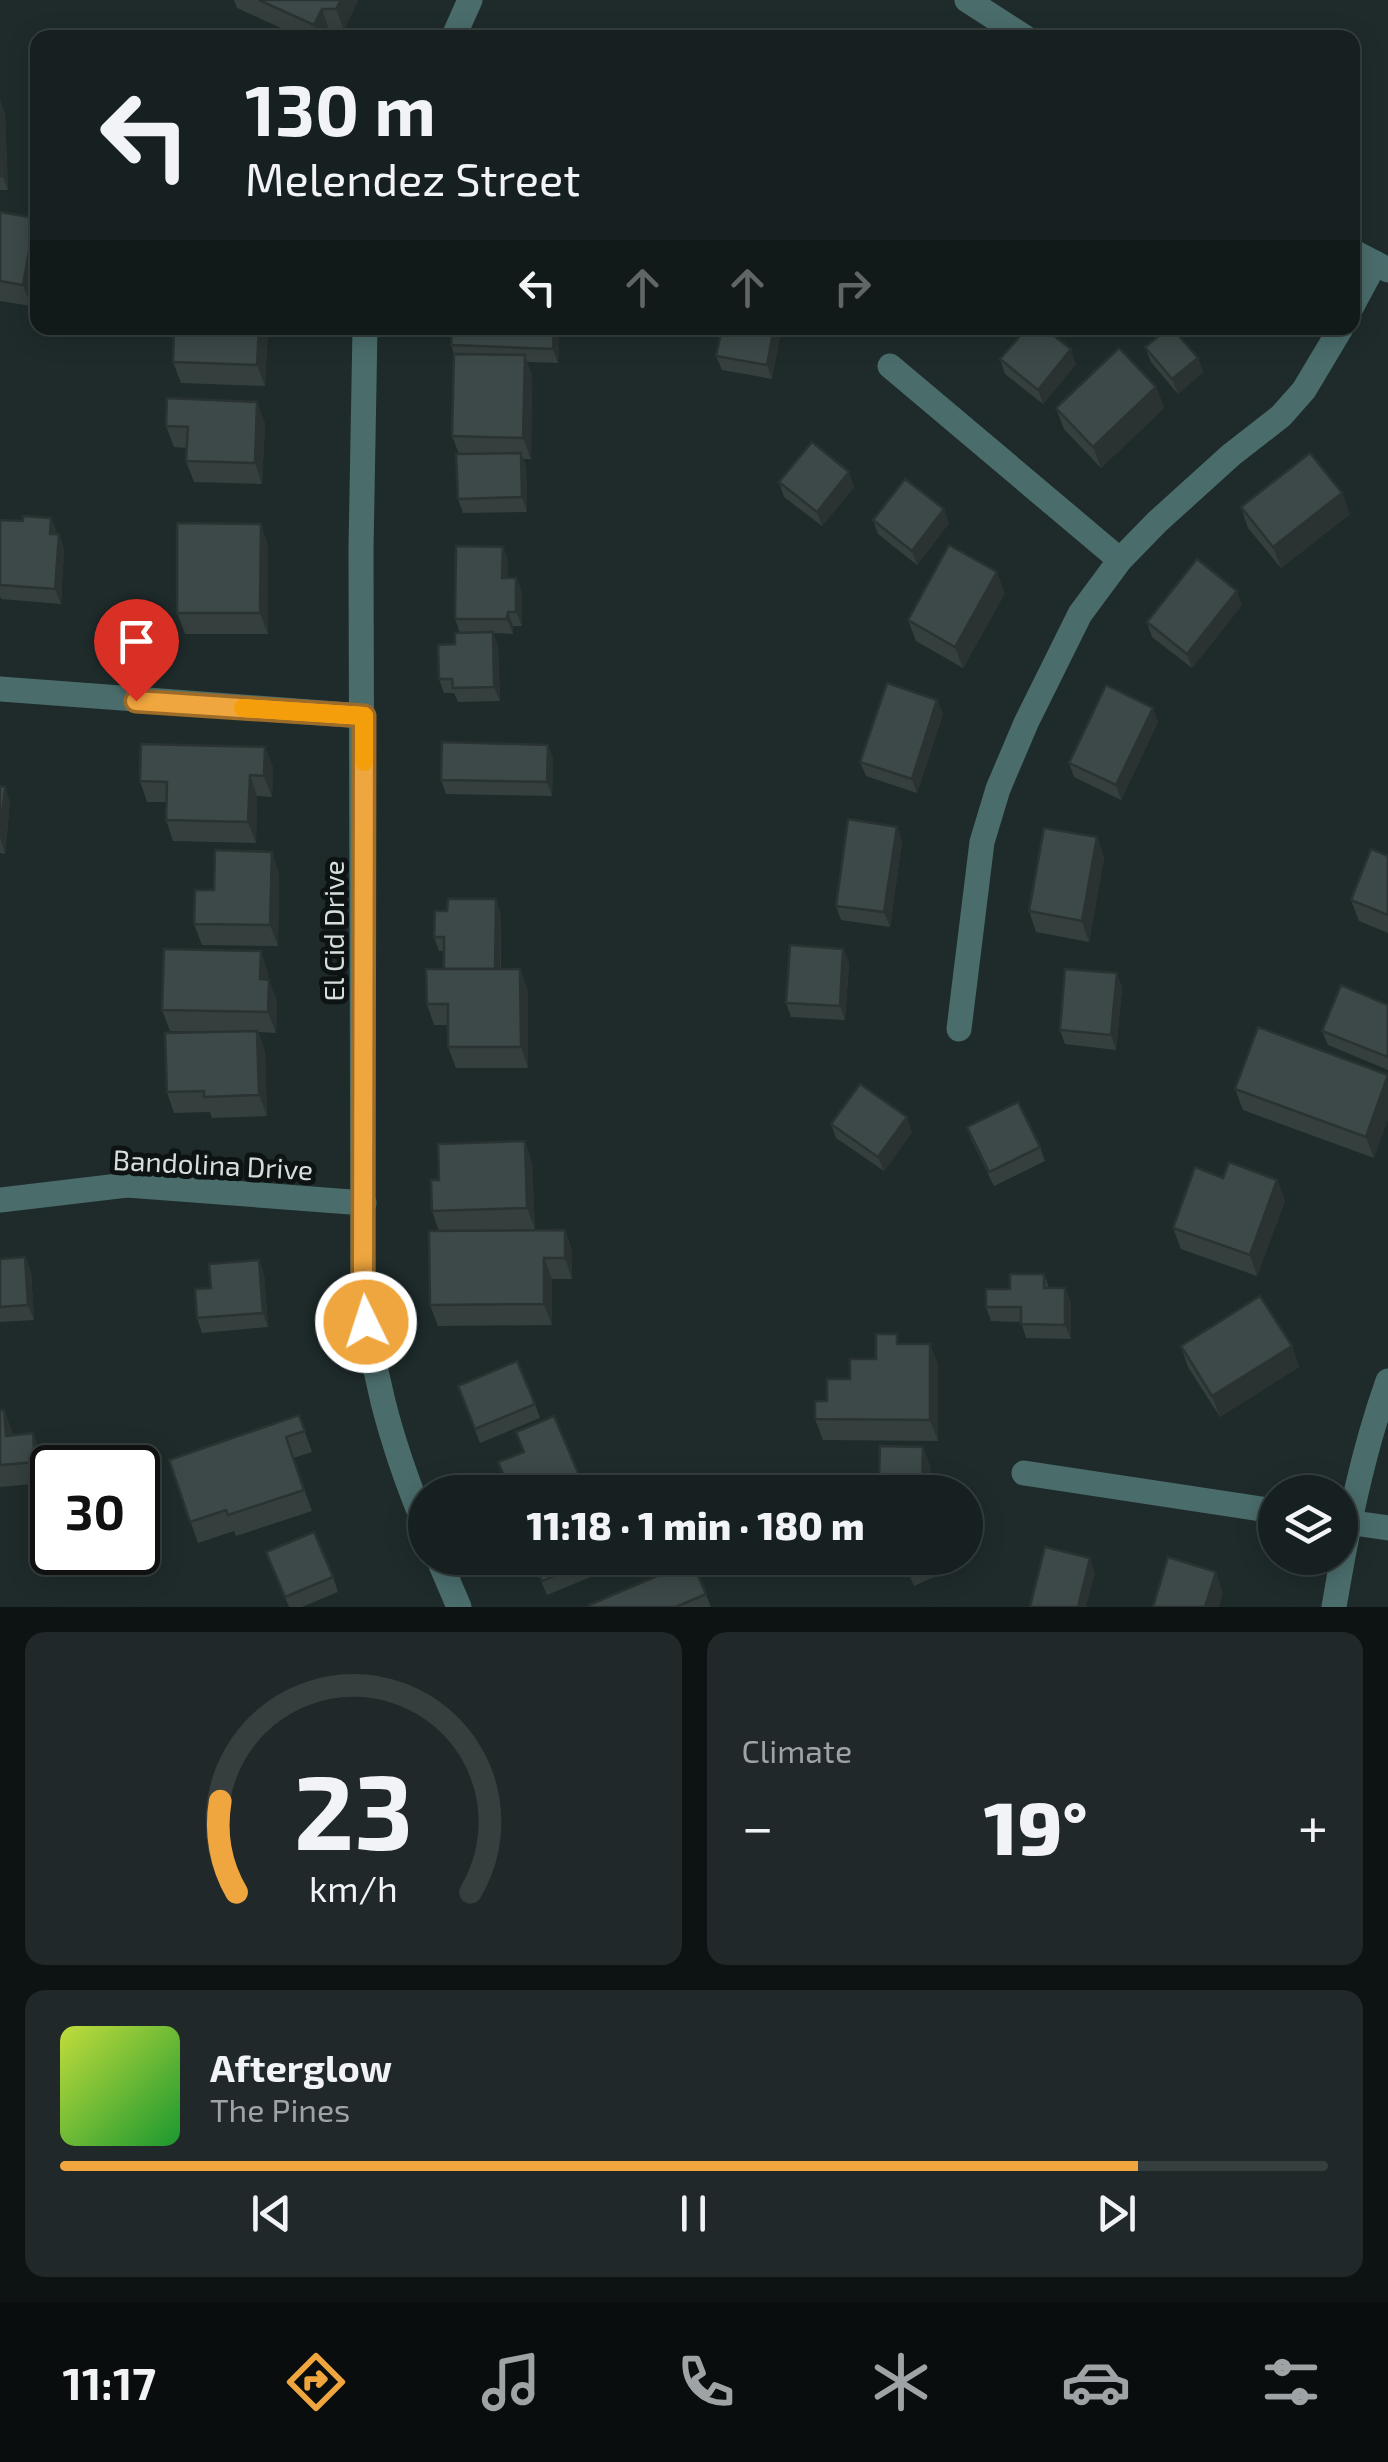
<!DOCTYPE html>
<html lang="en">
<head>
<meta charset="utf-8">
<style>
	body { margin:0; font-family:"Exo 2",sans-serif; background:#202829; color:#f1f3f6; height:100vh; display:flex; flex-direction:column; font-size:38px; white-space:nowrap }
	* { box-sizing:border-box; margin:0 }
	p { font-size:32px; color:#9ea3a5 }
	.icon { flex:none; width:55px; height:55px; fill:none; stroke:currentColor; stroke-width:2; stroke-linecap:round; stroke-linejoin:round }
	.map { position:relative; height:1607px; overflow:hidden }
	.sheet { display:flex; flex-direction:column; gap:25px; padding:25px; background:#0d1212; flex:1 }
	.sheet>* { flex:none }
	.banner { position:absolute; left:30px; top:30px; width:1330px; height:305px; border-radius:20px; box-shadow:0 5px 25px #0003,0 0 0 2px #363e3e; background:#172020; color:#f1f3f6; overflow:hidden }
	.buttons { position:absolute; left:1258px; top:1475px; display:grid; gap:20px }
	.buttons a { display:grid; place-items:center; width:100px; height:100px; border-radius:50%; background:#172020; box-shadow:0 5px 25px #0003,0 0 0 2px #363e3e; font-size:50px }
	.speed { position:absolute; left:30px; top:1445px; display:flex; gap:20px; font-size:50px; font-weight:700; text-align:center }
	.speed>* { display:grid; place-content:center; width:130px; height:130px; border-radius:50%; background:#172020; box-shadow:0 5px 25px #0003,0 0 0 2px #363e3e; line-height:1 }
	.speed .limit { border:5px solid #111; border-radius:15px; background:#fff; color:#111 }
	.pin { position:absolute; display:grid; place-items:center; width:85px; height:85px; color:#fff; margin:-102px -42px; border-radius:50% 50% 50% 0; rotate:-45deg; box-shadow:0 0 10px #0007 }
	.pin .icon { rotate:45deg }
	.me { position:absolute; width:110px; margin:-55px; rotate:356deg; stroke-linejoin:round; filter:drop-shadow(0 0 8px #0008) }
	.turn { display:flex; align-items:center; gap:35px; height:210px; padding:0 50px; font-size:45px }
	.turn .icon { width:130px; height:130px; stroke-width:2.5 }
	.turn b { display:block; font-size:70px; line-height:85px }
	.lanes { display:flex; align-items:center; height:95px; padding:0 50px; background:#0003; justify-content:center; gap:50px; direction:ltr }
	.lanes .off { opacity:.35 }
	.big { font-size:75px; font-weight:800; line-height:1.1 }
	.sheet .card { flex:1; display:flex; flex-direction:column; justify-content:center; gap:15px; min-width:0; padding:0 35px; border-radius:20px; background:#202829 }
	.sheet .dial { align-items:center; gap:0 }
	.dial svg { height:260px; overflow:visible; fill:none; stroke:#363e3e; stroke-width:7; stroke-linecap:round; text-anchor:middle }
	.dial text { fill:#f1f3f6; stroke:none }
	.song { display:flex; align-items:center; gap:30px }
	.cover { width:120px; height:120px; border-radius:15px; background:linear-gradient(135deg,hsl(70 70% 55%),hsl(130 70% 35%)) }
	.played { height:10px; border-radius:5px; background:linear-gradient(90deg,#f0a63e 85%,#363e3e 85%) }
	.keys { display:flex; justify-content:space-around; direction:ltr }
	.heat { display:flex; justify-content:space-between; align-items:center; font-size:55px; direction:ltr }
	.sheet .tiles { flex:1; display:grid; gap:25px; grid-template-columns:1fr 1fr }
	.card:last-child { grid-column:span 2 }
	.trip { position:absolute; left:408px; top:1475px; width:575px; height:100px; border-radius:50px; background:#172020; box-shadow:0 5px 25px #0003,0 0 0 2px #363e3e; font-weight:800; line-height:100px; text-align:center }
	.tab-bar { display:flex; height:160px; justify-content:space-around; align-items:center; background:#090d0d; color:#9ea3a5 }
	.tab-bar .icon { width:70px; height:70px }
	.tab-bar .on { color:#f0a63e }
	.tab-bar b { font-size:45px; color:#f1f3f6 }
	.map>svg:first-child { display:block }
</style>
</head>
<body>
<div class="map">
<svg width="1388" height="1607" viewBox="0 0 1388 1607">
	<rect width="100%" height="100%" fill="#1f2b2b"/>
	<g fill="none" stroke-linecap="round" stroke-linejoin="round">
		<g stroke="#4a6d6c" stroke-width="25">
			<polyline points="967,0 1026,38"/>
			<polyline points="453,38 470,0"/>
			<polyline points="1352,251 1388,270"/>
			<polyline points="1352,306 1375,263"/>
			<path d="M365,328L361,549L363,1273C369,1365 390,1441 425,1526"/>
			<polyline points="890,366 1120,560"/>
			<polyline points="0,689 363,716"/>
			<polyline points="959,1029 982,842 998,789 1026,723 1080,614 1120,560 1157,522 1231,455 1281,416 1304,390 1341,328"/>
			<polyline points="0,1200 127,1185 364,1203"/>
			<polyline points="1024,1473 1275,1511"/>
			<polyline points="1340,1521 1388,1528"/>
			<polyline points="438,1558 459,1607"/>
			<path d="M1334,1607C1347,1530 1362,1454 1388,1381"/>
		</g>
	</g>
	<g fill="#343f3e">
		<polygon points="234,0 358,0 344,30 329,30 326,38 303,38 237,8"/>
		<polygon points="0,101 5,115 8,190 0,190"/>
		<polygon points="0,212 31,306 0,301"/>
		<polygon points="191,328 268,328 265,386 181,383 173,362"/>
		<polygon points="452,328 558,328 559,332 558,363 527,362 532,376 531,459 523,459 526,467 527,512 463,513 458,499 459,454 452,436 454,354 451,345"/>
		<polygon points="781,331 772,379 722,370 716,356"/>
		<polygon points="1145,347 1198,358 1203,372 1178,394 1151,362"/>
		<polygon points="1000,359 1076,364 1043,404 1005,374"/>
		<polygon points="1156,387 1164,408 1101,468 1064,429 1056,408"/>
		<polygon points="265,423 262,484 194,482 186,461 187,448 174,447 166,426"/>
		<polygon points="779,482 854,487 822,526 784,497"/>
		<polygon points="1241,507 1350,514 1281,568 1248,528"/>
		<polygon points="0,520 57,532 57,534 59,534 64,549 61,604 1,599 0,596"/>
		<polygon points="873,520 949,523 917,565 878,534"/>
		<polygon points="268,545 268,634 185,634 177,613"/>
		<polygon points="503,547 508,561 508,578 516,578 522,592 522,626 513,626 513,634 493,633 498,646 500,701 458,702 454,693 444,693 439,679 460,633 455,619"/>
		<polygon points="1005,593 963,668 916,641 908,620"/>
		<polygon points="1242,605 1192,668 1152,637 1147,622"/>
		<polygon points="937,700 943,714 917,793 866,776 860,762"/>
		<polygon points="1158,722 1121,800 1074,777 1069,763"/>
		<polygon points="548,745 553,759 552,796 446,794 441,780"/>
		<polygon points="265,747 273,768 272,797 257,796 256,843 173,841 166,820 166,802 147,802 140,781"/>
		<polygon points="0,786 10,801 5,854 0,853"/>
		<polygon points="897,827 902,841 890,927 841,920 836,906"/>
		<polygon points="1097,837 1104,858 1089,942 1036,932 1029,911"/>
		<polygon points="1388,856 1388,933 1359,921 1351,900"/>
		<polygon points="279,873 278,946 202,945 194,924"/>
		<polygon points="501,914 501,969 528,990 528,1068 456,1068 448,1047 448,1025 434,1025 427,1004 444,969 444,951 439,951 434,937"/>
		<polygon points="843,949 849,963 845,1020 791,1017 786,1003"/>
		<polygon points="268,972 268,980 277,1001 276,1033 258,1032 265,1052 267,1116 212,1118 210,1112 174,1113 167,1092 215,1032 170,1031 162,1010"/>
		<polygon points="1117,973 1122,988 1116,1050 1065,1044 1060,1030"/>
		<polygon points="1388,1005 1388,1070 1328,1045 1322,1031"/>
		<polygon points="1388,1075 1374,1158 1243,1110 1235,1089"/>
		<polygon points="831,1124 912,1132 884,1171 836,1138"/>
		<polygon points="967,1127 1040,1147 1045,1161 994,1186 972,1141"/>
		<polygon points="532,1162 535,1229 486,1231 565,1230 572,1251 572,1279 552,1279 552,1325 438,1326 430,1305 439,1231 432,1211 439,1180"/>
		<polygon points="1223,1178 1277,1180 1285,1201 1257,1276 1181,1249 1173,1228"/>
		<polygon points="25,1257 31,1272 34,1320 0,1322 0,1259"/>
		<polygon points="264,1274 268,1327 202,1333 197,1318 211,1288"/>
		<polygon points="1044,1274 1049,1288 1065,1288 1071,1303 1071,1339 1026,1338 1021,1322 991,1321 986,1307 1010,1289"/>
		<polygon points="900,1344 930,1344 938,1365 938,1441 823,1440 815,1419 850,1379 876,1359"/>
		<polygon points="1181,1346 1292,1346 1299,1367 1220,1417 1188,1367"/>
		<polygon points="458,1386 535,1404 540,1418 480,1443"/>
		<polygon points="4,1410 12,1435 33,1433 41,1454 43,1483 0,1487 0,1411"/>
		<polygon points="299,1415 312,1452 293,1458 312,1511 236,1536 234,1531 198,1543 169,1460"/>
		<polygon points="554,1416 585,1492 510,1492 498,1462 524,1452"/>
		<polygon points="266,1552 333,1577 338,1592 302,1607 289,1607"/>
		<polygon points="531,1558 612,1558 615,1567 547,1595"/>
		<polygon points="819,1558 940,1558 945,1572 914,1586 904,1563 820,1561"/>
		<polygon points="692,1561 711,1607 590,1607"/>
	</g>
	<g fill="#2a3332">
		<polygon points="341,0 358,0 344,30 336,9"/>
		<polygon points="322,9 329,30 326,38 319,38 314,25"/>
		<polygon points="0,101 5,115 8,190 3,176"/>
		<polygon points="35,218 38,226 38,267 31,306 23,285"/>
		<polygon points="259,328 268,328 265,386 257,365"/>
		<polygon points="554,328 558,328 559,332 558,363 553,349"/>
		<polygon points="774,328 780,328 781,331 772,379 767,365"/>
		<polygon points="1071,349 1076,364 1043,404 1038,390"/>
		<polygon points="525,355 532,376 531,459 523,438"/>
		<polygon points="1198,358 1203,372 1178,394 1172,379"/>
		<polygon points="1156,387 1164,408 1101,468 1093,447"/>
		<polygon points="257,402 265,423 262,484 255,463"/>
		<polygon points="521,453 526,467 527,512 522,497"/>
		<polygon points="849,472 854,487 822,526 817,512"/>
		<polygon points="1342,493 1350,514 1281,568 1273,547"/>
		<polygon points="944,509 949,523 917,565 912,551"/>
		<polygon points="51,518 57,532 56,548 50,534"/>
		<polygon points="261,524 268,545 268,634 260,613"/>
		<polygon points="59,534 64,549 61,604 55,589"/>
		<polygon points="503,547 508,561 508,592 502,578"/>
		<polygon points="997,572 1005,593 963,668 955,647"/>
		<polygon points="516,578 522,592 522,626 516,612"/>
		<polygon points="1237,591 1242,605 1192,668 1187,654"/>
		<polygon points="508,612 513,626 513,634 507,619"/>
		<polygon points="493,632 498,646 500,701 494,687"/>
		<polygon points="937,700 943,714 917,793 912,779"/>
		<polygon points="1153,708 1158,722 1121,800 1116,785"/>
		<polygon points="548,745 553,759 552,796 547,782"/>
		<polygon points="265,747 273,768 272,797 264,776"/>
		<polygon points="250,775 257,796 256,843 248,822"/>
		<polygon points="5,787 10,801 5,854 0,837"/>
		<polygon points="897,827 902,841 890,927 884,912"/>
		<polygon points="1097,837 1104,858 1089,942 1082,921"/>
		<polygon points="272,852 279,873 278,946 270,925"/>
		<polygon points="496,899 501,914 500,984 495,970"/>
		<polygon points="843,949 849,963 845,1020 840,1006"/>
		<polygon points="261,951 268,972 268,1000 260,979"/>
		<polygon points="520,969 528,990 528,1068 521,1047"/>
		<polygon points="1117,973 1122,988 1116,1050 1111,1035"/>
		<polygon points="269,980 277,1001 276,1033 268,1012"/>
		<polygon points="257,1031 265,1052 267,1116 259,1095"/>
		<polygon points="1388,1079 1388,1120 1374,1158 1366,1137"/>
		<polygon points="907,1117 912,1132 884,1171 878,1157"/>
		<polygon points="525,1141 532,1162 535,1229 527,1208"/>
		<polygon points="1277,1180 1285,1201 1257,1276 1250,1255"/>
		<polygon points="565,1230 572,1251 572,1279 565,1258"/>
		<polygon points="25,1257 31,1272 34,1320 28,1305"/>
		<polygon points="544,1258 552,1279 552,1325 544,1304"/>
		<polygon points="259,1260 264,1274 268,1327 263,1313"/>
		<polygon points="1065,1288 1071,1303 1071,1339 1065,1325"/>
		<polygon points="930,1344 938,1365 938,1441 930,1420"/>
		<polygon points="1292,1346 1299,1367 1220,1417 1212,1396"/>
		<polygon points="4,1410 12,1431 14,1457 6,1436"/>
		<polygon points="33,1433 41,1454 43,1483 35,1462"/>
		<polygon points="923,1447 931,1468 930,1492 922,1492"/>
		<polygon points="1090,1558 1095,1573 1086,1607 1078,1607"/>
		<polygon points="1216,1572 1223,1593 1219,1607 1205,1607"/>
	</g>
	<g fill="#3c4948" stroke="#2a3332" stroke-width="2.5">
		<polygon points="259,0 341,0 336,9 322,9 314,25"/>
		<polygon points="0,101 3,176 0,176"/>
		<polygon points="0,212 35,218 23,285 0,281"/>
		<polygon points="174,328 259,328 257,365 173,362"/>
		<polygon points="452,328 554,328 553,349 451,345"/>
		<polygon points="722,328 774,328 767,365 716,356"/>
		<polygon points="1027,328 1044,328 1071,349 1038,390 1000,359"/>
		<polygon points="1169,328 1172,328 1198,358 1172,379 1145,347"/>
		<polygon points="1119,348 1156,387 1093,447 1056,408"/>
		<polygon points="454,354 525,355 523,438 452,436"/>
		<polygon points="167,398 257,402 255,463 186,461 188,427 166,426"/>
		<polygon points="812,442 849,472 817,512 779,482"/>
		<polygon points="521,453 522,497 458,499 456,454"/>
		<polygon points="1310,453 1342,493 1273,547 1241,507"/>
		<polygon points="905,479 944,509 912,551 873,520"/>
		<polygon points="23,516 51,518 50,534 59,534 55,589 0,585 0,520 23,521"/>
		<polygon points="177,523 261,524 260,613 177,613"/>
		<polygon points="949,545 997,572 955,647 908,620"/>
		<polygon points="456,546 503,547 502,578 516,578 516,612 508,612 507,619 455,619"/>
		<polygon points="1197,559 1237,591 1187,654 1147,622"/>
		<polygon points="493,632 494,687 453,688 452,679 439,679 438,645 455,644 455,633"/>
		<polygon points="887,683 937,700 912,779 860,762"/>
		<polygon points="1106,685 1153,708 1116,785 1069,763"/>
		<polygon points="442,742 548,745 547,782 441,780"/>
		<polygon points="141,744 265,747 264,776 250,775 248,822 166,820 167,782 140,781"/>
		<polygon points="0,786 5,787 0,837"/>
		<polygon points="848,819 897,827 884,912 836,906"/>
		<polygon points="1044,828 1097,837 1082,921 1029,911"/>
		<polygon points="1371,849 1388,856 1388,915 1351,900"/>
		<polygon points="215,850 272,852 270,925 194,924 195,890 214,890"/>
		<polygon points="448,899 496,899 495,969 444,969 444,937 434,937 435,911 447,911"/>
		<polygon points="790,945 843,949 840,1006 786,1003"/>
		<polygon points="164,949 261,951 260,979 269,980 268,1012 162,1010"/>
		<polygon points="426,969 520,969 521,1047 448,1047 448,1004 427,1004"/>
		<polygon points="1065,969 1117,973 1111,1035 1060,1030"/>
		<polygon points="1341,985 1388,1005 1388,1057 1322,1031"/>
		<polygon points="1258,1027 1388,1075 1366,1137 1235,1089"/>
		<polygon points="257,1031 259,1095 204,1097 204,1091 167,1092 165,1033"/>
		<polygon points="860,1084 907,1117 878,1157 831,1124"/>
		<polygon points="1018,1102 1040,1147 989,1172 967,1127"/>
		<polygon points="525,1141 527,1208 432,1211 431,1180 439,1180 438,1144"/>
		<polygon points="1229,1162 1277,1180 1250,1255 1173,1228 1195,1167 1223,1178"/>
		<polygon points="565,1230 565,1258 544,1258 544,1304 430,1305 429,1231"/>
		<polygon points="25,1257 28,1305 0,1307 0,1259"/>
		<polygon points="259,1260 263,1313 197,1318 195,1289 211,1288 209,1264"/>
		<polygon points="1010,1274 1044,1274 1044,1288 1065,1288 1065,1325 1021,1324 1021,1307 986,1307 986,1289 1010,1289"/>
		<polygon points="1260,1296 1292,1346 1212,1396 1181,1346"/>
		<polygon points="876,1334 897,1334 897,1344 930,1344 930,1420 815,1419 815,1401 827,1401 827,1379 850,1379 850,1359 876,1359"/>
		<polygon points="517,1361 535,1404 475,1429 458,1386"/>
		<polygon points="4,1410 6,1436 33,1433 35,1462 0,1465 0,1411"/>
		<polygon points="299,1415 305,1431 286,1437 304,1490 228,1515 226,1510 190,1522 169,1460"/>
		<polygon points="554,1416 582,1482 555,1492 511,1492 498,1462 524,1452 516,1432"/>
		<polygon points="880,1446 923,1447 922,1492 813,1492 814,1477 879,1479"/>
		<polygon points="314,1532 333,1577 285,1597 266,1552"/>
		<polygon points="1045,1547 1090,1558 1078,1607 1030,1607"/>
		<polygon points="1168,1557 1216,1572 1205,1607 1153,1607"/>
		<polygon points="532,1558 600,1558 542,1581"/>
		<polygon points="903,1558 923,1558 907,1565"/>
		<polygon points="692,1561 706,1594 676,1607 590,1607 589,1605"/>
	</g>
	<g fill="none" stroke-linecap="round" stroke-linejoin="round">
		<g stroke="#9c6c28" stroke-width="25">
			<polyline id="route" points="136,701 364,716 363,1273 366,1322"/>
		</g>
		<use href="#route" stroke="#f0a63e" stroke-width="18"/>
		<polyline stroke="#f59e0b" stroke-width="18" points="243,708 364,716 364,762"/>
	</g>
	<g text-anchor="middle" stroke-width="10" stroke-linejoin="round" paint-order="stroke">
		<g font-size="28" fill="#d5dddd" stroke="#0d1212">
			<text transform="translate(334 931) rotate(-90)" y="10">El Cid Drive</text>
			<text transform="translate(213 1165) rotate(3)" y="10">Bandolina Drive</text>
		</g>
	</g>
</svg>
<div class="buttons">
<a><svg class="icon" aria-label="layers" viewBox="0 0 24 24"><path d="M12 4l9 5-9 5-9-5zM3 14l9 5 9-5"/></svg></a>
</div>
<div class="speed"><div class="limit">30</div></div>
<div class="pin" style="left:136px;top:701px;background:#d93025"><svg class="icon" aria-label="arrive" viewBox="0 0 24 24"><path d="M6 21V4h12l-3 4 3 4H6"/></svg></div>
<svg class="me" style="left:366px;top:1322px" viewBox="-20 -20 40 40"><circle r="17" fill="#f0a63e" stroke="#fff" stroke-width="3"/><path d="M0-11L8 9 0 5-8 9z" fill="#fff"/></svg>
<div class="trip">11:18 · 1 min · 180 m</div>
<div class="banner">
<div class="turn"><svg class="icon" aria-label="left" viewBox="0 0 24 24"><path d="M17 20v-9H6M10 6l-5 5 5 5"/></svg><div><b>130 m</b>Melendez Street</div></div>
<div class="lanes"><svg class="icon" aria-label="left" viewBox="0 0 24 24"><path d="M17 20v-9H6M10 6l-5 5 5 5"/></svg><svg class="icon off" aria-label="ahead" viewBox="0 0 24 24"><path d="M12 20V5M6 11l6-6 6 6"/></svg><svg class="icon off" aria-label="ahead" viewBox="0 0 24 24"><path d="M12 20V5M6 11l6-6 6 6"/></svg><svg class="icon off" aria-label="right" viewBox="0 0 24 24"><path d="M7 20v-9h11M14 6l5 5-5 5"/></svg></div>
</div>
</div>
<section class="sheet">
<div class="tiles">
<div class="card dial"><svg viewBox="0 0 100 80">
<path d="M14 69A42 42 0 1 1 86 69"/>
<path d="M14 69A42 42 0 0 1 9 41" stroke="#f0a63e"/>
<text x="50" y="56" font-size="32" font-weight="700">23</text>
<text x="50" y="72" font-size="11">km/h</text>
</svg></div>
<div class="card"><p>Climate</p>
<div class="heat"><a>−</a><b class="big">19°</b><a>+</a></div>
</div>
<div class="card">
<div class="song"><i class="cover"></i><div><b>Afterglow</b><p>The Pines</p></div></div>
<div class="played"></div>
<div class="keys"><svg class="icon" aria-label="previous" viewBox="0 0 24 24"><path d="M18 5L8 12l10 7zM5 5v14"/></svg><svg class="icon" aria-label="pause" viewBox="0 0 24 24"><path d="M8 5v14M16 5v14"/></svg><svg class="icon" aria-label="next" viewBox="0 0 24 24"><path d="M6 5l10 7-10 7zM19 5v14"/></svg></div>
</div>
</div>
</section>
<nav class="tab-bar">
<b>11:17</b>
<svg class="icon on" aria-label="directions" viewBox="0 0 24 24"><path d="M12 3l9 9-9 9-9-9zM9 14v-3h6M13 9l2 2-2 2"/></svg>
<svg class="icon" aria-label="music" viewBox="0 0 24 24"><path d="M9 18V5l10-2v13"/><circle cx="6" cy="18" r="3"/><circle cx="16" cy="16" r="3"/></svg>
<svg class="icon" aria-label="phone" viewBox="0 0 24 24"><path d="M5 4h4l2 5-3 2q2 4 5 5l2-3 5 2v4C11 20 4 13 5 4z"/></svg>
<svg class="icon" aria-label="climate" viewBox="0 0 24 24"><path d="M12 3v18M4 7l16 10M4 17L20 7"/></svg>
<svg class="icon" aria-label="car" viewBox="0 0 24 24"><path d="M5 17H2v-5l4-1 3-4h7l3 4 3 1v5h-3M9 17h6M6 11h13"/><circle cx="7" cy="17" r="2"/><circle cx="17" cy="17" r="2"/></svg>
<svg class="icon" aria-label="filters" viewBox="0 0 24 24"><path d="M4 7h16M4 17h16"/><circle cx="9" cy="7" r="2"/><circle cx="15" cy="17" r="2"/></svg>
</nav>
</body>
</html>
